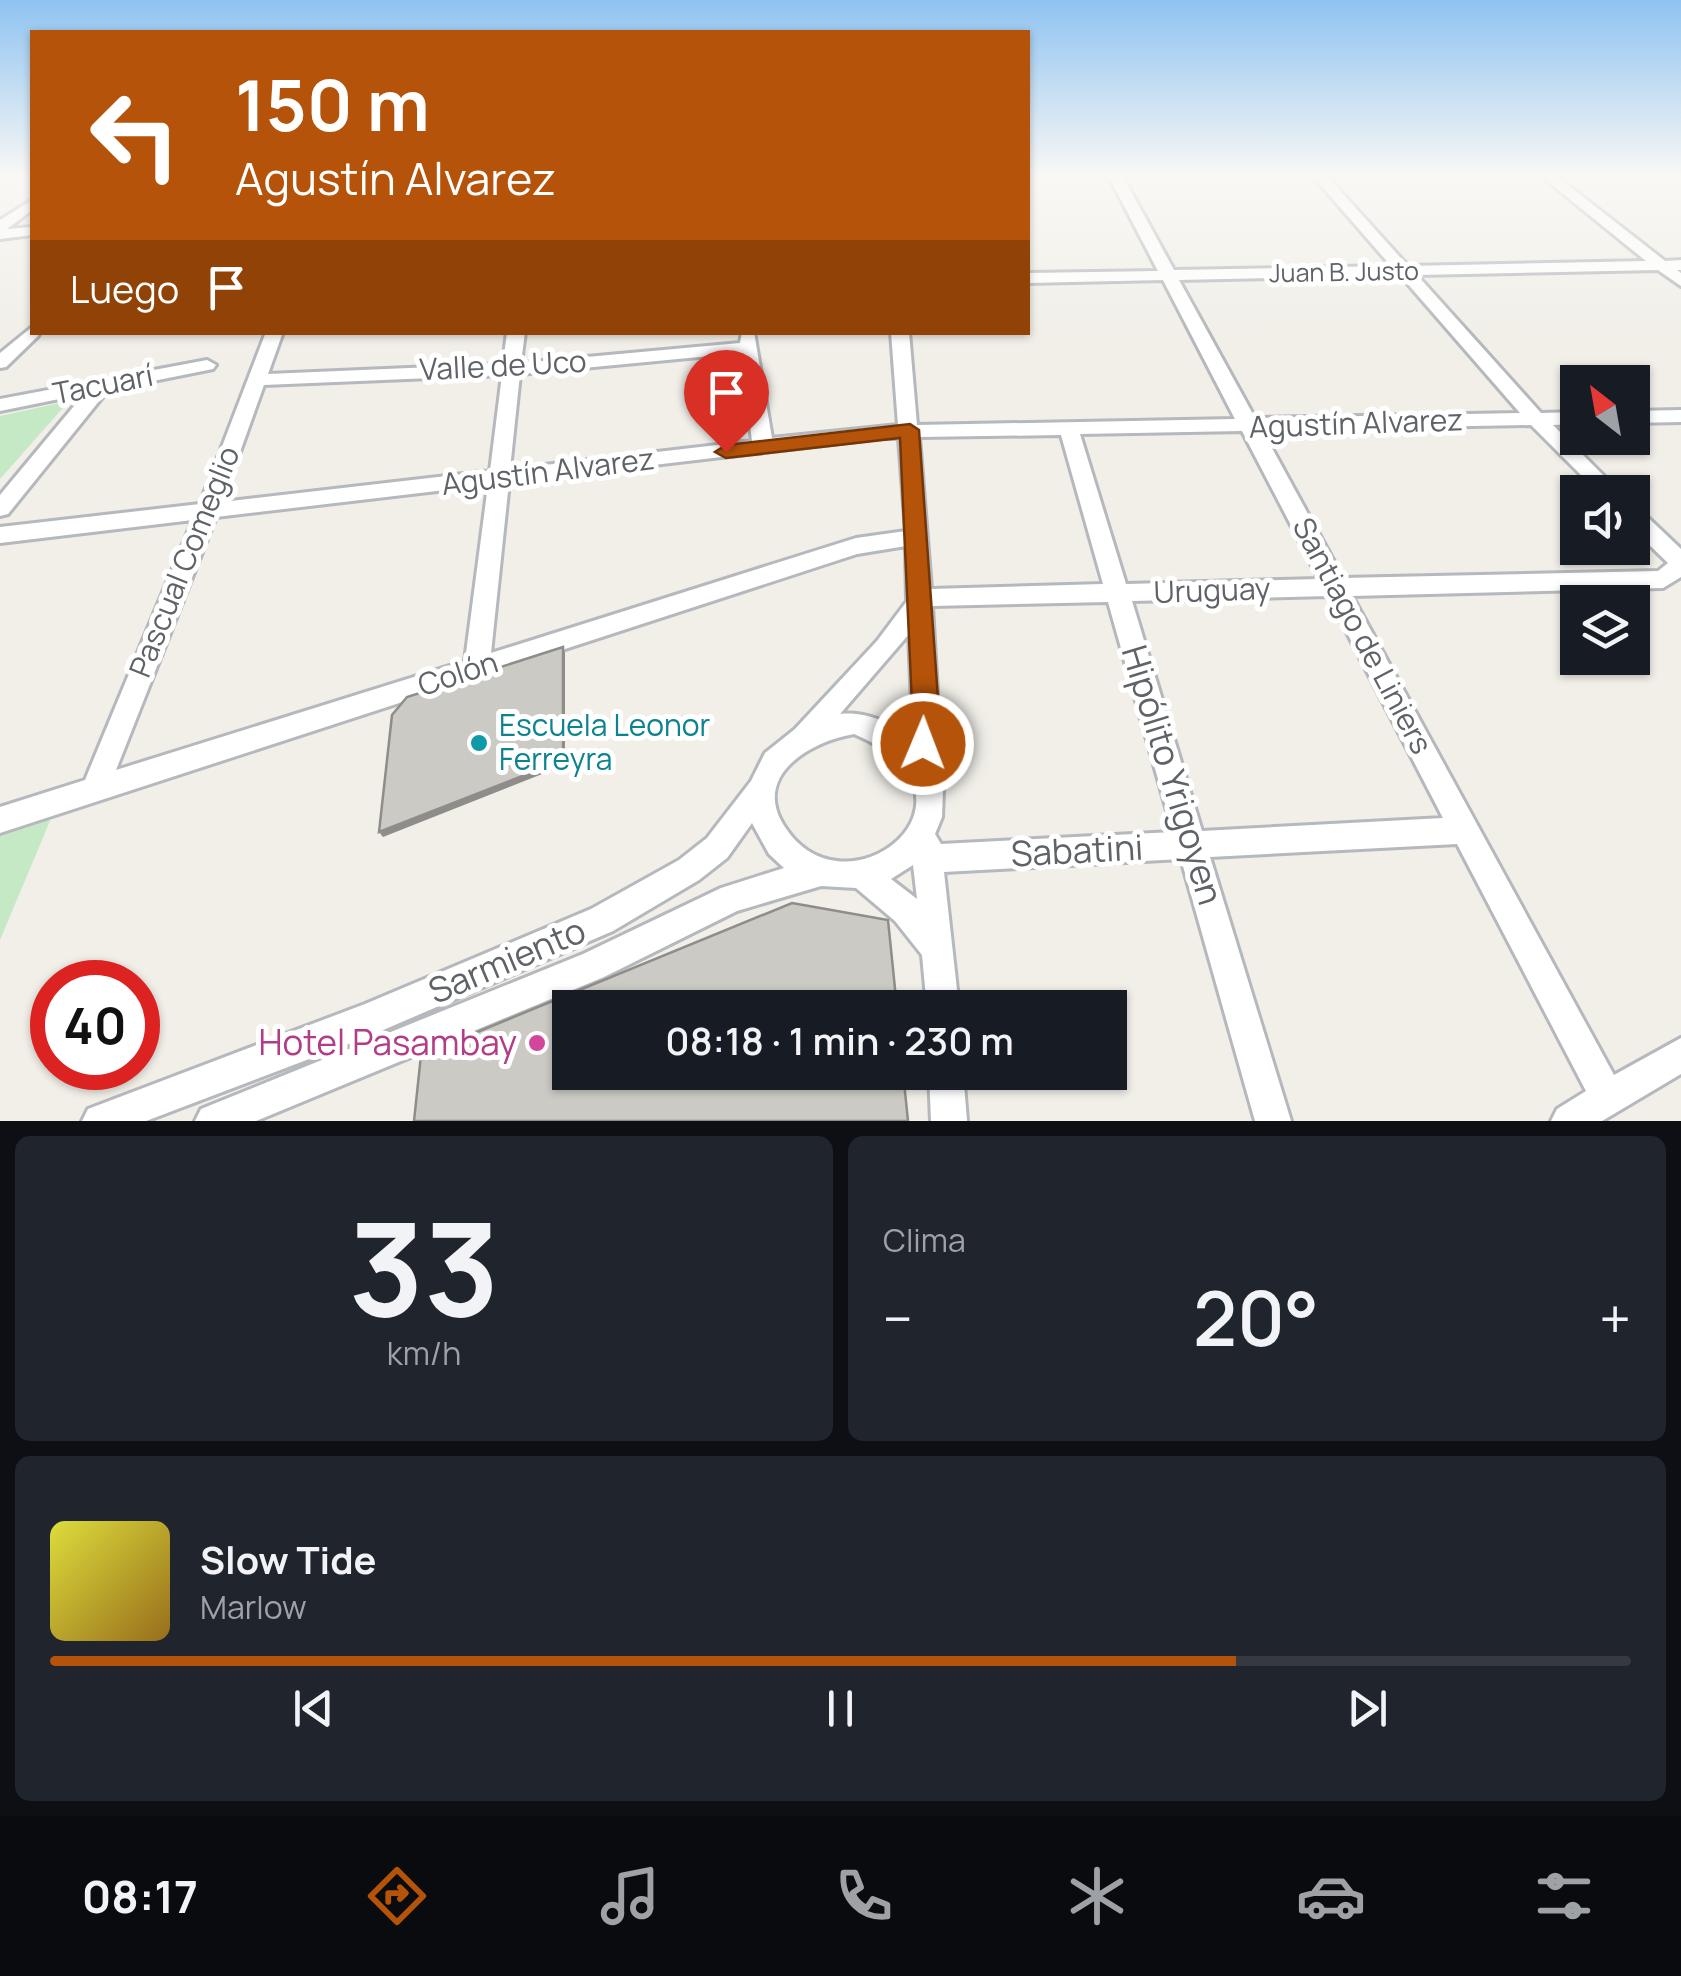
<!DOCTYPE html>
<html lang="es">
<head>
<meta charset="utf-8">
<style>
	body { margin:0; font-family:Manrope,sans-serif; background:#20242c; color:#f1f3f6; height:100vh; display:flex; flex-direction:column; font-size:38px; white-space:nowrap }
	* { box-sizing:border-box; margin:0 }
	p { font-size:32px; color:#9ea1a6 }
	.icon { flex:none; width:55px; height:55px; fill:none; stroke:currentColor; stroke-width:2; stroke-linecap:round; stroke-linejoin:round }
	.map { position:relative; height:1121px; overflow:hidden }
	.drawer { display:flex; flex-direction:column; gap:15px; padding:15px; background:#0d0f14; flex:1 }
	.drawer>* { flex:none }
	.top-card { position:absolute; left:30px; top:30px; width:1000px; height:305px; border-radius:0px; box-shadow:0 2px 8px #0004; background:#b45309; color:#fff; overflow:hidden }
	.needle { width:65px; rotate:329deg }
	.buttons { position:absolute; left:1560px; top:365px; display:grid; gap:20px }
	.buttons a { display:grid; place-items:center; width:90px; height:90px; border-radius:0px; background:#171b24; box-shadow:0 2px 8px #0004; font-size:50px }
	.speed { position:absolute; left:30px; top:960px; display:flex; gap:20px; font-size:50px; font-weight:700; text-align:center }
	.speed>* { display:grid; place-content:center; width:130px; height:130px; border-radius:50%; background:#171b24; box-shadow:0 2px 8px #0004; line-height:1 }
	.speed .limit { border:15px solid #d22; background:#fff; color:#111 }
	.pin { position:absolute; display:grid; place-items:center; width:85px; height:85px; color:#fff; margin:-102px -42px; border-radius:50% 50% 50% 0; rotate:-45deg; box-shadow:0 0 10px #0007 }
	.pin .icon { rotate:45deg }
	.me { position:absolute; width:110px; margin:-55px; rotate:1deg; stroke-linejoin:round; filter:drop-shadow(0 0 8px #0008) }
	.turn { display:flex; align-items:center; gap:35px; height:210px; padding:0 40px; font-size:45px }
	.turn .icon { width:130px; height:130px; stroke-width:2.5 }
	.turn b { display:block; font-size:70px; line-height:85px }
	.then { display:flex; align-items:center; height:95px; padding:0 40px; background:#0003; gap:20px; font-size:38px }
	.big { font-size:75px; font-weight:600; line-height:1.1 }
	.drawer .widget { flex:1; display:flex; flex-direction:column; justify-content:center; gap:15px; min-width:0; padding:0 35px; border-radius:15px; background:#20242c }
	.drawer .dial { align-items:center; gap:0 }
	.dial b { font-size:130px; line-height:1 }
	.song { display:flex; align-items:center; gap:30px }
	.cover { width:120px; height:120px; border-radius:15px; background:linear-gradient(135deg,hsl(60 70% 55%),hsl(40 70% 35%)) }
	.played { height:10px; border-radius:5px; background:linear-gradient(90deg,#b45309 75%,#363941 75%) }
	.keys { display:flex; justify-content:space-around; direction:ltr }
	.heat { display:flex; justify-content:space-between; align-items:center; font-size:55px; direction:ltr }
	.drawer .tiles { flex:1; display:grid; gap:15px; grid-template-columns:1fr 1fr }
	.widget:last-child { grid-column:span 2 }
	.trip { position:absolute; left:552px; top:990px; width:575px; height:100px; border-radius:0px; background:#171b24; box-shadow:0 2px 8px #0004; font-weight:600; line-height:100px; text-align:center }
	.tab-bar { display:flex; height:160px; justify-content:space-around; align-items:center; background:#090b0e; color:#9ea1a6 }
	.tab-bar .icon { width:70px; height:70px }
	.tab-bar .selected { color:#b45309 }
	.tab-bar b { font-size:45px; color:#f1f3f6 }
	.map>svg:first-child { display:block }
</style>
</head>
<body>
<div class="map">
<svg width="1681" height="1121" viewBox="0 0 1681 1121">
	<rect width="100%" height="100%" fill="#f1efe8"/>
	<g fill="#c5e8c5">
		<polygon points="69,401 0,479 0,416"/>
		<polygon points="52,816 0,940 0,834"/>
	</g>
	<g fill="none" stroke-linecap="round" stroke-linejoin="round">
		<g stroke="#b5b8bc" stroke-width="6">
			<g id="minor">
				<path d="M1108,175H1122L1174,270L1391,266L1312,175H1326L1408,266L1646,261L1540,175H1555L1665,261L1681,260V270H1677L1681,273V286L1658,270L1417,275L1541,413L1578,412V424L1553,425L1620,492H1598L1531,425L1262,430L1343,578L1658,571L1668,563L1632,528V508L1640,510L1681,549V577L1663,588L1352,596L1614,1075L1681,1038V1074L1602,1121H1551L1557,1109L1586,1091L1457,844L1210,857L1291,1121H1255L1181,859L944,872L959,1008H927L922,955L895,921L856,888L821,886L737,911L604,977L256,1121H195L201,1109L583,954L721,888L784,868L769,854L752,823L727,858L699,880L613,931L367,1037L146,1121H82L88,1109L365,1004L591,909L679,860L707,838L751,781L765,753L795,729L877,641L907,601L906,546L857,554L0,833V807L85,780L193,520L0,543V527L200,504L266,332H283L268,374L503,364L507,332H525L521,363L740,343L742,332H754L772,438L898,425L891,332H909L917,425L1235,419L1163,280L1028,283V273L1158,271ZM1400,275L1520,413L1255,418L1179,280ZM741,353L752,441L510,469L520,374ZM502,375L490,471L222,502L264,385ZM1242,431L1319,579L1126,584L1080,434ZM1061,435L1103,584L931,589L919,437ZM882,438H899L906,531L856,538L491,653L509,482ZM488,485L465,661L116,770L216,517ZM1328,596L1443,818L1202,831L1132,601ZM1108,602L1173,832L941,844L935,834L942,817L943,789L930,760L939,727L932,606ZM909,634L913,727L910,737C893,722 862,711 840,714ZM854,734C1004,797 844,925 783,824C753,774 812,741 854,734ZM913,865L917,899L891,879Z"/>
				<polygon points="32,200 32,210 7,229 32,227 32,235 0,239 0,220"/>
				<polygon points="32,327 32,332 40,332 38,336 6,367 0,368 0,353"/>
				<polygon points="207,360 216,365 213,369 108,390 8,514 0,516 0,495 84,394 0,411 0,399"/>
				<polygon points="1681,410 1681,422 1632,423 1632,411"/>
				<polygon points="929,1072 963,1072 967,1121 931,1121"/>
			</g>
		</g>
		<use href="#minor" fill="#fff" fill-rule="evenodd"/>
	</g>
	<polygon fill="#8f8d8a" points="563,647 565,653 565,765 383,837 379,832"/>
	<g fill="#cccac5" stroke="#8f8d8a" stroke-width="2.5">
		<polygon points="563,647 563,760 379,832 392,715 407,697"/>
		<polygon points="792,903 888,920 897,1008 570,1008 570,1072 903,1072 908,1121 414,1121 421,1055"/>
	</g>
	<linearGradient id="sky" x2="0" y2="1"><stop stop-color="#8fc3f1"/><stop offset="0.53" stop-color="#f9f8f5"/><stop offset="1" stop-color="#f9f8f5" stop-opacity="0"/></linearGradient>
	<rect width="1681" height="332" fill="url(#sky)"/>
	<polygon fill="#b45309" stroke="#753606" stroke-width="2.5" points="910,424 919,430 940,727 933,753 923,756 914,753 910,744 913,727 900,438 726,458 715,452 726,445"/>
	<circle fill="#0f9aa8" stroke="#fff" stroke-width="4" cx="479" cy="743" r="10"/>
	<circle fill="#d1479c" stroke="#fff" stroke-width="4" cx="537" cy="1043" r="10"/>
	<g text-anchor="middle" stroke-width="10" stroke-linejoin="round" paint-order="stroke">
		<g font-size="25" fill="#5f6368" stroke="#fff">
			<text transform="translate(1344 272) rotate(-1)" y="9">Juan B. Justo</text>
		</g>
		<g font-size="30" fill="#5f6368" stroke="#fff">
			<text transform="translate(503 366) rotate(-3)" y="10">Valle de Uco</text>
			<text transform="translate(103 385) rotate(-11)" y="10">Tacuarí</text>
			<text transform="translate(1356 424) rotate(-2)" y="10">Agustín Alvarez</text>
			<text transform="translate(548 472) rotate(-7)" y="10">Agustín Alvarez</text>
			<text transform="translate(185 562) rotate(-68)" y="10">Pascual Comeglio</text>
			<text transform="translate(1212 591) rotate(-2)" y="10">Uruguay</text>
			<text transform="translate(1362 636) rotate(62)" y="10">Santiago de Liniers</text>
			<text transform="translate(458 674) rotate(-18)" y="10">Colón</text>
		</g>
		<g font-size="30" fill="#0d838f" stroke="#fff" text-anchor="start">
			<text x="499" y="736">Escuela Leonor<tspan x="499" dy="34">Ferreyra</tspan></text>
		</g>
		<g font-size="35" fill="#5f6368" stroke="#fff">
			<text transform="translate(1172 775) rotate(73)" y="12">Hipólito Yrigoyen</text>
			<text transform="translate(1077 851) rotate(-3)" y="12">Sabatini</text>
			<text transform="translate(507 961) rotate(-23)" y="12">Sarmiento</text>
		</g>
		<g font-size="35" fill="#b23c85" stroke="#fff" text-anchor="end">
			<text x="517" y="1055">Hotel Pasambay</text>
		</g>
	</g>
</svg>
<div class="buttons">
<a><svg class="needle" viewBox="-14 -14 28 28"><path d="M0-13l5 13h-10z" fill="#e53935"/><path d="M0 13l5-13h-10z" fill="#9ea1a6"/></svg></a>
<a><svg class="icon" aria-label="sound" viewBox="0 0 24 24"><path d="M4 9h4l5-4v14l-5-4H4zM17 9q2 3 0 6"/></svg></a>
<a><svg class="icon" aria-label="layers" viewBox="0 0 24 24"><path d="M12 4l9 5-9 5-9-5zM3 14l9 5 9-5"/></svg></a>
</div>
<div class="speed"><div class="limit">40</div></div>
<div class="pin" style="left:726px;top:452px;background:#d93025"><svg class="icon" aria-label="arrive" viewBox="0 0 24 24"><path d="M6 21V4h12l-3 4 3 4H6"/></svg></div>
<svg class="me" style="left:923px;top:744px" viewBox="-20 -20 40 40"><circle r="17" fill="#b45309" stroke="#fff" stroke-width="3"/><path d="M0-11L8 9 0 5-8 9z" fill="#fff"/></svg>
<div class="trip">08:18 · 1 min · 230 m</div>
<div class="top-card">
<div class="turn"><svg class="icon" aria-label="left" viewBox="0 0 24 24"><path d="M17 20v-9H6M10 6l-5 5 5 5"/></svg><div><b>150 m</b>Agustín Alvarez</div></div>
<div class="then">Luego<svg class="icon" aria-label="arrive" viewBox="0 0 24 24"><path d="M6 21V4h12l-3 4 3 4H6"/></svg></div>
</div>
</div>
<section class="drawer">
<div class="tiles">
<div class="widget dial"><b>33</b><p>km/h</p></div>
<div class="widget"><p>Clima</p>
<div class="heat"><a>−</a><b class="big">20°</b><a>+</a></div>
</div>
<div class="widget">
<div class="song"><i class="cover"></i><div><b>Slow Tide</b><p>Marlow</p></div></div>
<div class="played"></div>
<div class="keys"><svg class="icon" aria-label="previous" viewBox="0 0 24 24"><path d="M18 5L8 12l10 7zM5 5v14"/></svg><svg class="icon" aria-label="pause" viewBox="0 0 24 24"><path d="M8 5v14M16 5v14"/></svg><svg class="icon" aria-label="next" viewBox="0 0 24 24"><path d="M6 5l10 7-10 7zM19 5v14"/></svg></div>
</div>
</div>
</section>
<nav class="tab-bar">
<b>08:17</b>
<svg class="icon selected" aria-label="directions" viewBox="0 0 24 24"><path d="M12 3l9 9-9 9-9-9zM9 14v-3h6M13 9l2 2-2 2"/></svg>
<svg class="icon" aria-label="music" viewBox="0 0 24 24"><path d="M9 18V5l10-2v13"/><circle cx="6" cy="18" r="3"/><circle cx="16" cy="16" r="3"/></svg>
<svg class="icon" aria-label="phone" viewBox="0 0 24 24"><path d="M5 4h4l2 5-3 2q2 4 5 5l2-3 5 2v4C11 20 4 13 5 4z"/></svg>
<svg class="icon" aria-label="climate" viewBox="0 0 24 24"><path d="M12 3v18M4 7l16 10M4 17L20 7"/></svg>
<svg class="icon" aria-label="car" viewBox="0 0 24 24"><path d="M5 17H2v-5l4-1 3-4h7l3 4 3 1v5h-3M9 17h6M6 11h13"/><circle cx="7" cy="17" r="2"/><circle cx="17" cy="17" r="2"/></svg>
<svg class="icon" aria-label="filters" viewBox="0 0 24 24"><path d="M4 7h16M4 17h16"/><circle cx="9" cy="7" r="2"/><circle cx="15" cy="17" r="2"/></svg>
</nav>
</body>
</html>
